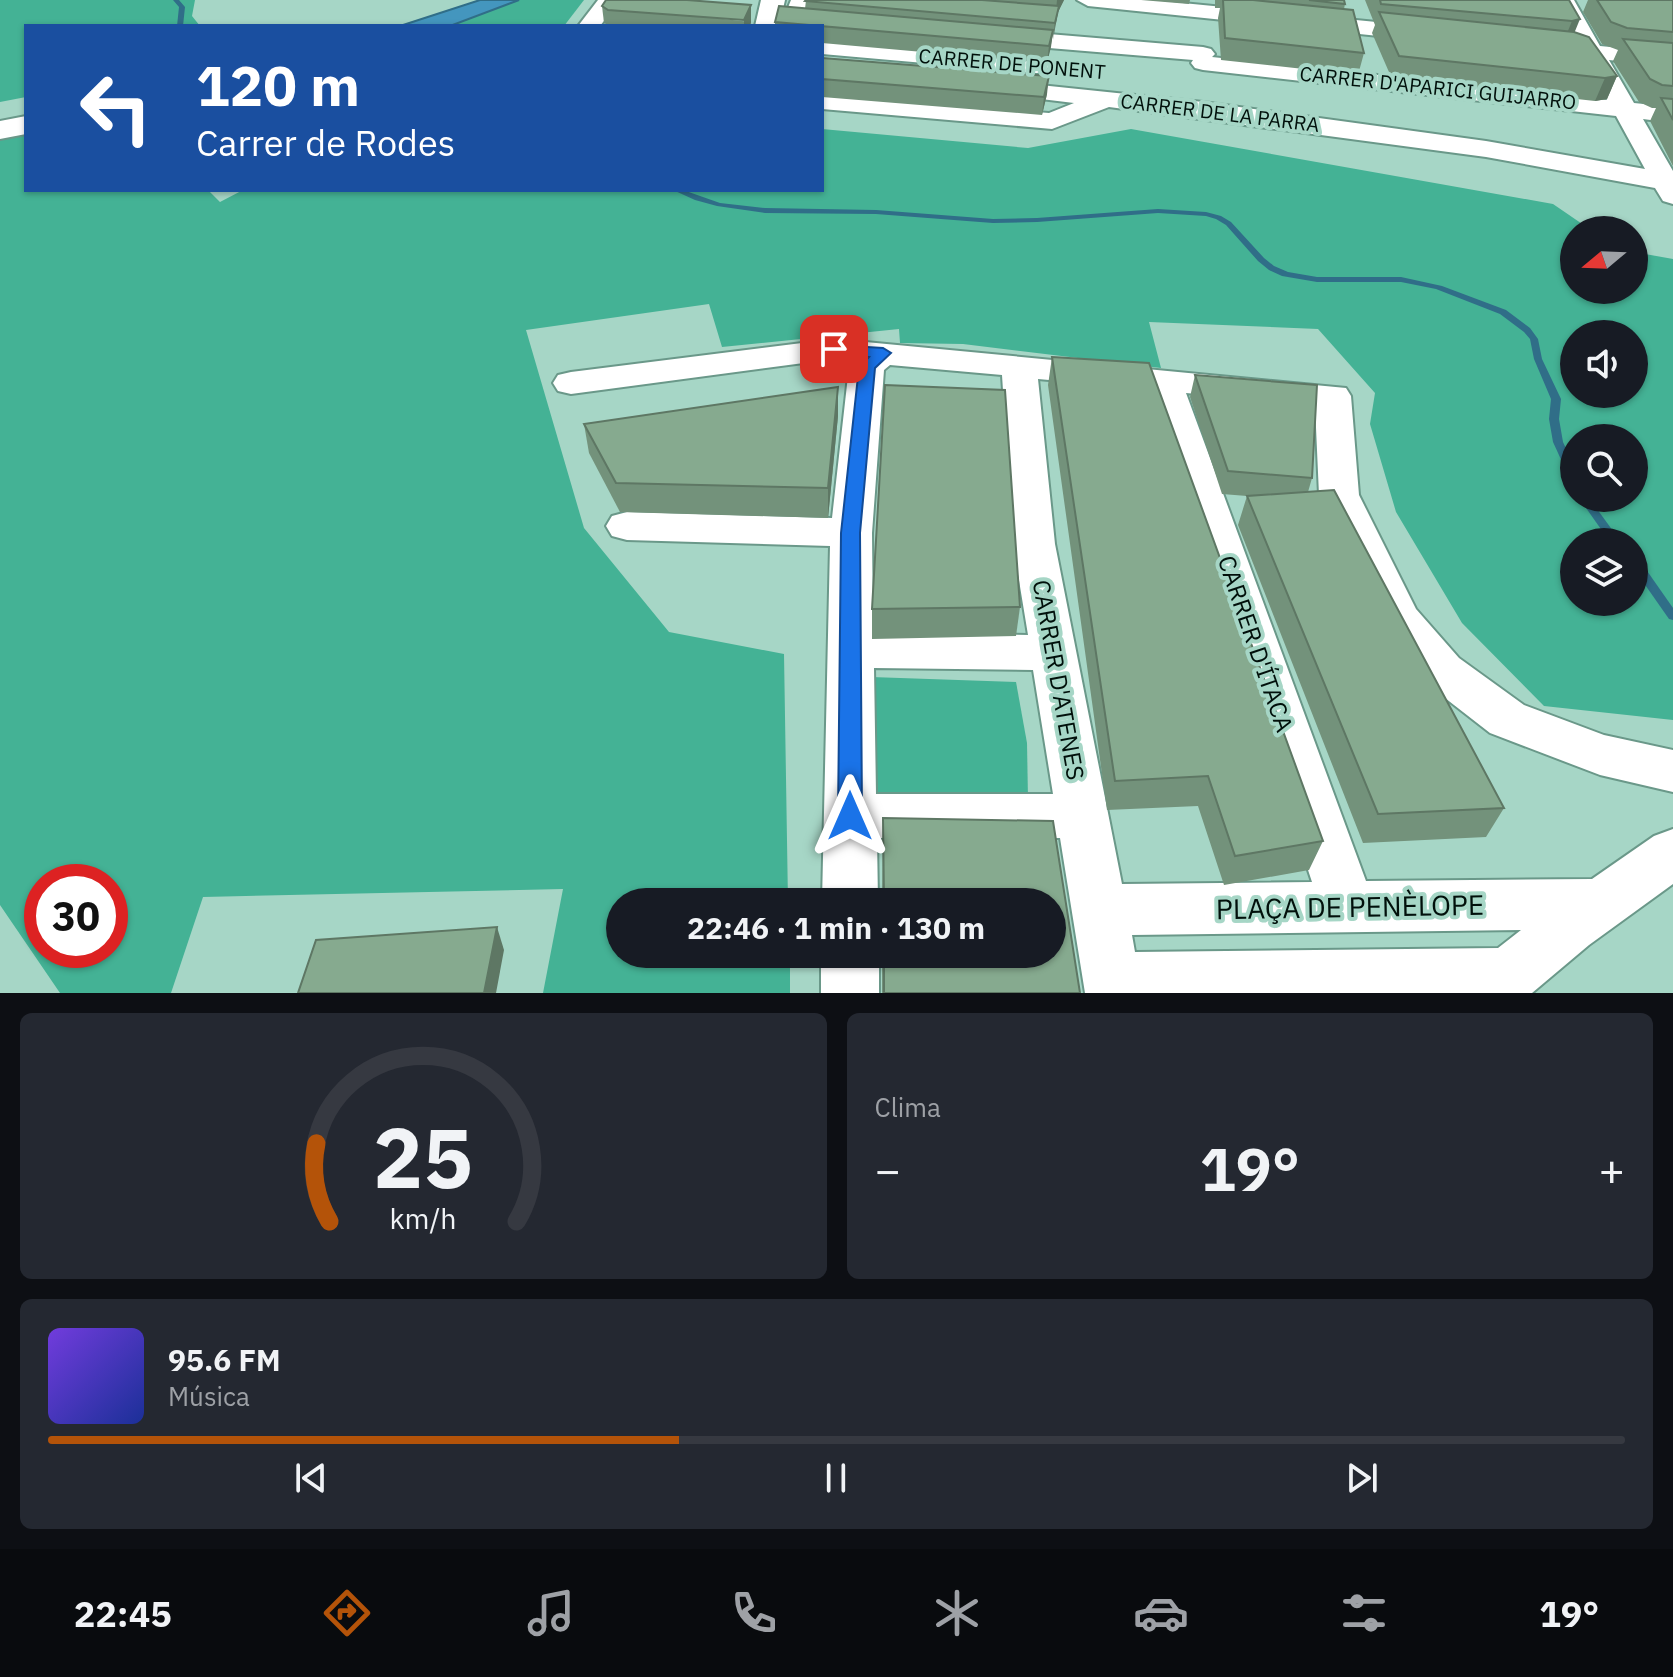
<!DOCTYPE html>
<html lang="es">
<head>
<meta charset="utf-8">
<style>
	body { margin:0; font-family:"IBM Plex Sans",sans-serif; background:#242831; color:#f1f3f6; height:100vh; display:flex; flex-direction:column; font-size:30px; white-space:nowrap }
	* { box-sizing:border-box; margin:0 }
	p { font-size:26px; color:#9ea1a6 }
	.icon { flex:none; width:44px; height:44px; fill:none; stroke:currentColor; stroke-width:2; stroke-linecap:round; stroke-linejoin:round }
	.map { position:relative; height:993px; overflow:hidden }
	.details { display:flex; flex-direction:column; gap:20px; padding:20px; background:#0d0f14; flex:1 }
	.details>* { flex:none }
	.top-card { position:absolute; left:24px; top:24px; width:800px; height:168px; border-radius:0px; box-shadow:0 2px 6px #0004; background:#1a4fa0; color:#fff; overflow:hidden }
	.needle { width:52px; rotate:251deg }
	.fabs { position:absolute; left:1560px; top:216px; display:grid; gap:16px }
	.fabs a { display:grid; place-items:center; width:88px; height:88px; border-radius:50%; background:#171b24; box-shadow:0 2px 6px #0004; font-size:40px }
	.speed { position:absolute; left:24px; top:864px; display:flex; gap:16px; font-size:40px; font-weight:700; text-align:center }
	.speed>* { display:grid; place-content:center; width:104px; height:104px; border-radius:50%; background:#171b24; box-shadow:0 2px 6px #0004; line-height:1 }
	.speed .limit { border:12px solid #d22; background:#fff; color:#111 }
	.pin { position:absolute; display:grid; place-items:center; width:68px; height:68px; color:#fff; margin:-34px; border-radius:16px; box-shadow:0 4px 12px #0006 }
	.me { position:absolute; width:88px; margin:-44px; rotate:0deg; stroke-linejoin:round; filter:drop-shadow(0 0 6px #0008) }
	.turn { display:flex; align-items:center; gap:28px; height:168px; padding:0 40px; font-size:36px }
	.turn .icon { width:104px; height:104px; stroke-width:2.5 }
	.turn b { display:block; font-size:56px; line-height:68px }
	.big { font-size:60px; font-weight:800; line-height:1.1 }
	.details .tile { flex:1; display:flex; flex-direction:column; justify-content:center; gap:12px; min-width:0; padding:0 28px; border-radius:12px; background:#242831 }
	.details .dial { align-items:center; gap:0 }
	.dial svg { height:208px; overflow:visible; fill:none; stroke:#363941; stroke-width:7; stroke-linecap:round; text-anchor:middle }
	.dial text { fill:#f1f3f6; stroke:none }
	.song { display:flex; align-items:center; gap:24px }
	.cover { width:96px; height:96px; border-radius:12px; background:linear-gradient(135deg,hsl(260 70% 55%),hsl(230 70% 35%)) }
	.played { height:8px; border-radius:4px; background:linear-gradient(90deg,#b45309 40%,#363941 40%) }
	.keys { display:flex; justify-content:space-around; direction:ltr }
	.heat { display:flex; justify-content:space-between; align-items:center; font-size:44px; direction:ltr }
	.details .tiles { flex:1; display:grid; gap:20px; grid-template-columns:1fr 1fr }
	.tile:last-child { grid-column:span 2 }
	.trip { position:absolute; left:606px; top:888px; width:460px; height:80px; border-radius:40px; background:#171b24; box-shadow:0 2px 6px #0004; font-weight:800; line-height:80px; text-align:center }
	.tabs { display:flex; height:128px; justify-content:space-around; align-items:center; background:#090b0e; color:#9ea1a6 }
	.tabs .icon { width:56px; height:56px }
	.tabs .active { color:#b45309 }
	.tabs b { font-size:36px; color:#f1f3f6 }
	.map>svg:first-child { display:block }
</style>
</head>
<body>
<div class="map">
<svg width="1673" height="993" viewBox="0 0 1673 993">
	<rect width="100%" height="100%" fill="#a6d6c6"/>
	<g fill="#44b295" fill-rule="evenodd">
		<polygon points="0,0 195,0 192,16 200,26 26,26 26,97 0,102"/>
		<polygon points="519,0 584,0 564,26 450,26"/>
		<path d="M822,129L1028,148L1131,129L1553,204L1591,230H1574V290H1634V252L1673,259V720L1544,706L1462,623L1396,512L1370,424L1375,393L1318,329L1149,322L1161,368L963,344L900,343L899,329L722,347L709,304L526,330L584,528L669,632L784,654L788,902H620V954H790V993H543L563,889L203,897L171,993H60L0,905V138L26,133V190H208L220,202L243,190H822ZM1574,334H1634V394H1574ZM1574,438H1634V498H1574ZM1574,542H1634V602H1574ZM42,882H110V950H42Z"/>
		<polygon points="871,677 1016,682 1027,743 1028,799 873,799"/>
	</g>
	<polygon fill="#4496be" stroke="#306e88" stroke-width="2" points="480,0 519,0 450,26 400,26"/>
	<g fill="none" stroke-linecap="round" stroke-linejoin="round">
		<g fill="#306e88" fill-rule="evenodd">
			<polygon points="173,0 179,0 185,7 183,26 177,26 179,7"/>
			<polygon points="673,190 683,190 720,203 765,208 876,210 993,219 1037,218 1158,209 1206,212 1221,216 1231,222 1264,258 1274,266 1288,272 1317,277 1401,277 1442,286 1506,310 1530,328 1538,339 1542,359 1561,399 1559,419 1563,442 1574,466 1574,480 1569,477 1553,442 1549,419 1551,399 1534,359 1530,339 1524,332 1500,314 1436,289 1401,282 1317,282 1282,276 1269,270 1258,261 1226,225 1216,219 1206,216 1158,213 1037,222 993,223 876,214 765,213 717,206 695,200"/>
			<polygon points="1579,498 1589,498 1621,542 1610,542"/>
			<polygon points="1634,557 1638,558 1673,608 1673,620 1669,619 1634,569"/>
		</g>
		<g stroke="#6a9889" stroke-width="4">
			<g id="minor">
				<polygon points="598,0 620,0 600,26 578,26"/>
				<polygon points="791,0 813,0 807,14 836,16 847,23 836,30 786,25 783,20"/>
				<polygon points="1077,0 1152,0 1427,27 1438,34 1427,41 1088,6"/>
				<polygon points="1552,0 1574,0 1600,46 1673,53 1673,67 1609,60 1634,103 1673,107 1673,123 1643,119 1673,171 1673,204 1663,201 1655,188 1486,157 1109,107 1052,129 822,109 822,95 1049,113 1074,103 984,92 981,87 984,82 993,80 1203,102 1486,141 1645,169 1616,116 1203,70 1195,68 1191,63 1193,60 1000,44 989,37 1000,30 1203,47 1211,49 1215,54 1212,57 1607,100 1584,58 1538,52 1535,47 1538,42 1576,43"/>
				<polygon points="822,40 1037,59 1045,61 1049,66 1045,71 1037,73 822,54"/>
				<path d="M834,339L1346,388L1351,396L1359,495L1416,609L1459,658L1524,705L1604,735L1673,750V792L1600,775L1490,733L1427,684L1383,631L1319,495L1315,405L1186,393L1366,881L1592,879L1654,836L1673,829V884L1589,945L1532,993H1085L1060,838H877L878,902H822L830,546L627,540L612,536L606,526L612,516L627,512L832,518L849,367L853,361L834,359L571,394L558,391L553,383L558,375L571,372ZM890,365L1002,375L1013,544L1028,635L873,633L872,533L884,370ZM1038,379L1148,389L1312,882L1122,884L1055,544ZM874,668L1033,670L1053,794H876ZM1521,930L1498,948L1135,952L1132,935Z"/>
				<rect x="821" y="954" width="58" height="39"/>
			</g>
		</g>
		<g stroke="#6a9889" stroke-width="4">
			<g id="tertiary">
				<polygon points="761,0 785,0 779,26 755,26"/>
				<polygon points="26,116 26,134 0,139 0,121"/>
			</g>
		</g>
		<use href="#minor" fill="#fff" fill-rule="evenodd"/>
		<use href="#tertiary" fill="#fff" fill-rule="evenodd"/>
	</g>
	<g fill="#73927b">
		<polygon points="806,0 1064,0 1058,12 1047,63 822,43 822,26 775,26 775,22 805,9"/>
		<polygon points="1141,0 1190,0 1189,4"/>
		<polygon points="1215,0 1344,0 1345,4 1344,9 1364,53 1358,75 1221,60 1218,18 1220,8 1215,8"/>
		<polygon points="1365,0 1569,0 1575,32 1617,76 1607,99 1595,101 1392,79 1372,33 1375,25"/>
		<polygon points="1586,0 1673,0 1673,166 1650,121 1656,108 1652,108 1639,102 1613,61 1618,50 1602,44 1583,12 1588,0"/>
		<polygon points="602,6 751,22 750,26 610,26 604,23"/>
		<polygon points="822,58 1047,94 1042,115 822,97"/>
		<polygon points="1052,357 1323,841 1309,870 1224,885 1198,806 1107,810 1048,385"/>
		<polygon points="1195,375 1312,478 1308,492 1504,808 1486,837 1363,843 1238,525 1247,496 1222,494 1190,397"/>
		<polygon points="838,387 838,416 828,518 620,512 589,453 584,424"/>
		<polygon points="1020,607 1016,636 872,639 872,609"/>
		<polygon points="883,818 1053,821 1080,993 882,993 882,954 1052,954 1052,902 882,902"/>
	</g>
	<g fill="#5e7764">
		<polygon points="1057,0 1064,0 1058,12 1053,40"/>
		<polygon points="751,5 751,22 750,26 744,26 744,20"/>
		<polygon points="1580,19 1571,41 1563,43 1572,21"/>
		<polygon points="1053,30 1051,47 1047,63 1049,46"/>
		<polygon points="1049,76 1047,94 1042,115 1044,97"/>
		<polygon points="1617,76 1607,99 1595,101 1605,78"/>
		<polygon points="838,387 838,416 828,518 828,488"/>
		<polygon points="497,927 504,950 496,993 484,993"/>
	</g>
	<g fill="#86aa8f" stroke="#5e7764" stroke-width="2">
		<polygon points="606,0 687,0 751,5 744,20 608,10 602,6"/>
		<polygon points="806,0 982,0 1059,6 1055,23 805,1"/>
		<polygon points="1223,0 1253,0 1353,10 1364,53 1225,38"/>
		<polygon points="1309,0 1344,0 1345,4"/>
		<polygon points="1380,0 1569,0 1580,19 1572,21 1381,4"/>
		<polygon points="1597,0 1673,0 1673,32 1627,28 1611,22"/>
		<polygon points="779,6 1053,30 1049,46 775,22"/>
		<polygon points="1379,12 1574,32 1589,37 1617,76 1605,78 1399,56"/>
		<polygon points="1623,39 1673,43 1673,86 1662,85 1650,79"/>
		<polygon points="822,58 1049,76 1044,97 822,79"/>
		<polygon points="1661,98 1673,99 1673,120"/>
		<polygon points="1052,357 1149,363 1323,841 1235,856 1208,776 1115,781"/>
		<polygon points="1195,375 1317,385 1312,478 1228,471"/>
		<polygon points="885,385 1005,390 1020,607 872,609"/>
		<polygon points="838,387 828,488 616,483 584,424"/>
		<polygon points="1334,490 1504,808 1378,814 1247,496"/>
		<polygon points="883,818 1053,821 1080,993 884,993 884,954 1052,954 1052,902 884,902"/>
		<polygon points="497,927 484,993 298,993 316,940"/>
	</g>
	<polygon fill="#1a73e8" stroke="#114b97" stroke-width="2" points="834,345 883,348 891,353 875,368 860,533 862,816 859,823 850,826 842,823 838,816 841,533 859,367 869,357 829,353 829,346"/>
	<g text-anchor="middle" stroke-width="8" stroke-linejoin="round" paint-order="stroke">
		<g font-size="20" fill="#01100b" stroke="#a6d6c6">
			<text transform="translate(1012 64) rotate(5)" y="7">CARRER DE PONENT</text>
			<text transform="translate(1438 88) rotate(6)" y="7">CARRER D'APARICI GUIJARRO</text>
			<text transform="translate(1220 113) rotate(7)" y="7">CARRER DE LA PARRA</text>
		</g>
		<g font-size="24" fill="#01100b" stroke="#a6d6c6">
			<text transform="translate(1255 644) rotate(71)" y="8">CARRER D'ÍTACA</text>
			<text transform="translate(1058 680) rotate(80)" y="8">CARRER D'ATENES</text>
		</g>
		<g font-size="28" fill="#01100b" stroke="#a6d6c6">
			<text transform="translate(1350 907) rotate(-1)" y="10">PLAÇA DE PENÈLOPE</text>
		</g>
	</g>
</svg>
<div class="fabs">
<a><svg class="needle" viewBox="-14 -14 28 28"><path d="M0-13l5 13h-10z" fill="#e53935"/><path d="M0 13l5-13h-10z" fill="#9ea1a6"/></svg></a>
<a><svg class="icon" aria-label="sound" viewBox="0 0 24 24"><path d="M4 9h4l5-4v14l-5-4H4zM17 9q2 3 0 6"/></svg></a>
<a><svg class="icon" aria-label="search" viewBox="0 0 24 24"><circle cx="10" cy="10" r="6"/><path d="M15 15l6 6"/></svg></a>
<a><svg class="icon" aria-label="layers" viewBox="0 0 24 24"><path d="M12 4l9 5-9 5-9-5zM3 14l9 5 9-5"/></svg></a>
</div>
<div class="speed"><div class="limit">30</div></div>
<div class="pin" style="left:834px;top:349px;background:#d93025"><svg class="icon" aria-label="arrive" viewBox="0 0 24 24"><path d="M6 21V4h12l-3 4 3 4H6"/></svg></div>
<svg class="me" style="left:850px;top:816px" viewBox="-20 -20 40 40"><path d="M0-17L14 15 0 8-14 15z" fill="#1a73e8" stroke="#fff" stroke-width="4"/></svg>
<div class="trip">22:46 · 1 min · 130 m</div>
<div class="top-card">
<div class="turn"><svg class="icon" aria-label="left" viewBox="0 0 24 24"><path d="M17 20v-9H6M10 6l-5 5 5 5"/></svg><div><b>120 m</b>Carrer de Rodes</div></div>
</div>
</div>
<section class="details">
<div class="tiles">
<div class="tile dial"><svg viewBox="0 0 100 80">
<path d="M14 69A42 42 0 1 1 86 69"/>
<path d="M14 69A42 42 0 0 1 9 39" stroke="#b45309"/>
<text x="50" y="56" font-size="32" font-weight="700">25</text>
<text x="50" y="72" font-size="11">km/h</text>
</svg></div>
<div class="tile"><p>Clima</p>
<div class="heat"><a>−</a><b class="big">19°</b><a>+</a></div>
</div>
<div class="tile">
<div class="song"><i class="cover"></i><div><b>95.6 FM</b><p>Música</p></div></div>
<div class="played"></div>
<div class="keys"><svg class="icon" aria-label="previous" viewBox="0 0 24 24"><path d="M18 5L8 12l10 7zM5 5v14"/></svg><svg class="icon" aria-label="pause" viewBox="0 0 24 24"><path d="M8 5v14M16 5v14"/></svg><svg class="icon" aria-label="next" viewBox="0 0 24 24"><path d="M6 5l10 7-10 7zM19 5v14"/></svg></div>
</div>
</div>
</section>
<nav class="tabs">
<b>22:45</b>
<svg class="icon active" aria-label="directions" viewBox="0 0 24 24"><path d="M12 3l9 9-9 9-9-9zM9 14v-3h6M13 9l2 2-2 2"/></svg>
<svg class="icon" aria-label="music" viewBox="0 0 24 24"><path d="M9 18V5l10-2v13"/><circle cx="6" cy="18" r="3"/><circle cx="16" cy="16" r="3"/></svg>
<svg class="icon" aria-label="phone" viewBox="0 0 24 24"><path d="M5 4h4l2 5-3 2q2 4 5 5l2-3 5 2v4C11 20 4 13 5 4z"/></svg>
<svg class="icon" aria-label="climate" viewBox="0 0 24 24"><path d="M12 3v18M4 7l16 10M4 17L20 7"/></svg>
<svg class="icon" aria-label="car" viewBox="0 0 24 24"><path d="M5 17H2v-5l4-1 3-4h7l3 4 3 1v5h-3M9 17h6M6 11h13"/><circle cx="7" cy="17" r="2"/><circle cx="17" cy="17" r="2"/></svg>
<svg class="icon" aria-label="filters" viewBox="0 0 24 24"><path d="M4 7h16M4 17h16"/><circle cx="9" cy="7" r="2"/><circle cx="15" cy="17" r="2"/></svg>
<b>19°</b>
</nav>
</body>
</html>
